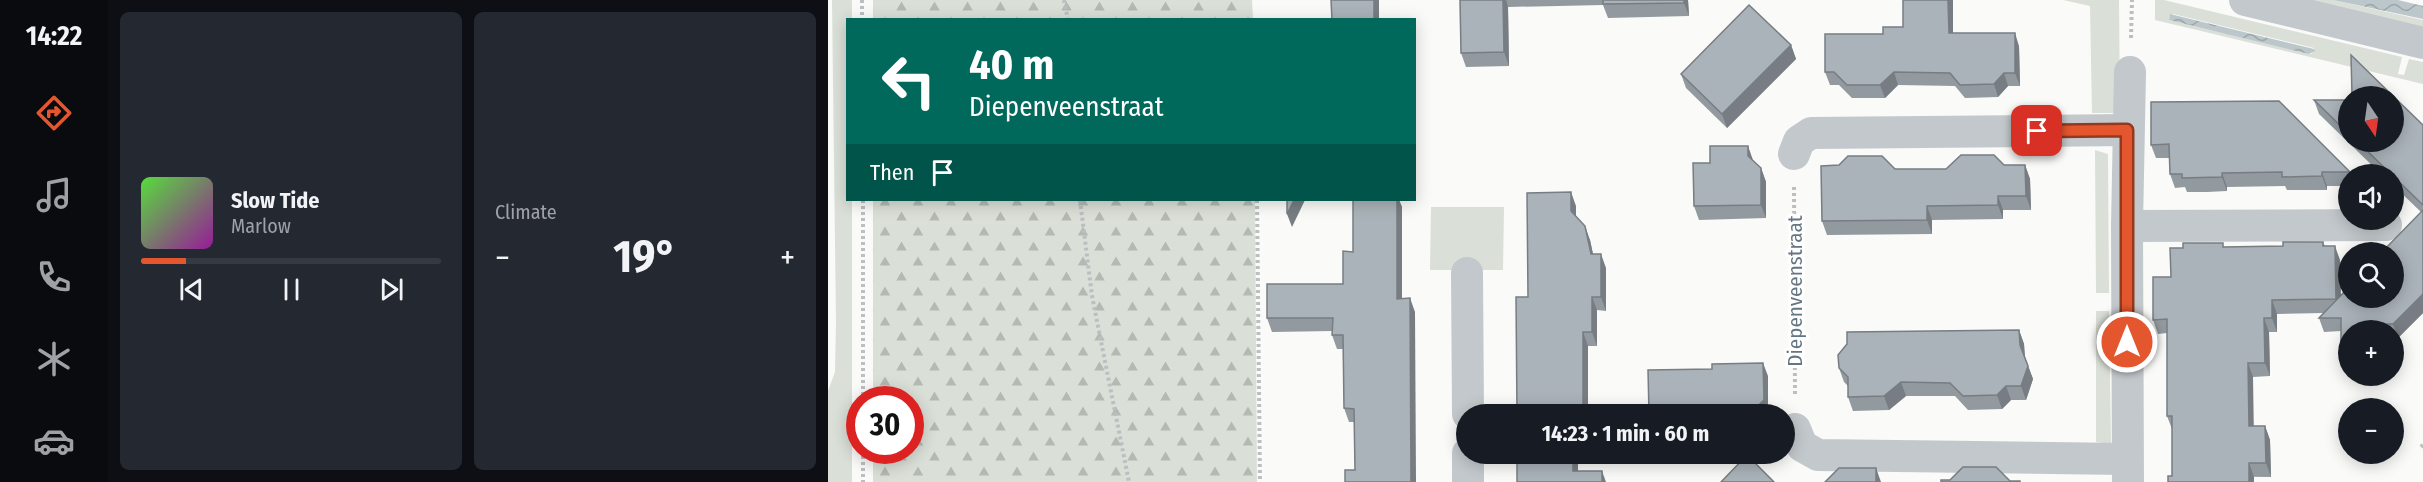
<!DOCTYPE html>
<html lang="en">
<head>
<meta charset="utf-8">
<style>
	body { margin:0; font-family:"Fira Sans Condensed",sans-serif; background:#242831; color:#f1f3f6; height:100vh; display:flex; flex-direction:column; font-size:22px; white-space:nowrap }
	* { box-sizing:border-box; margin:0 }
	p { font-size:20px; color:#9ea1a6 }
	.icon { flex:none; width:33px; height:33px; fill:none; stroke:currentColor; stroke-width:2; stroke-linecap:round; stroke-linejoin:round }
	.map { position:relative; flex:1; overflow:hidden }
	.drawer { display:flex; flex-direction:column; gap:12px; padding:12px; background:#0d0f14; width:720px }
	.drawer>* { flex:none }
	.top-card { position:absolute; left:18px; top:18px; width:570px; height:183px; border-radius:0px; box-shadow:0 3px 15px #0003; background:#00695c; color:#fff; overflow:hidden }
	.needle { width:39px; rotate:167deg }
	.controls { position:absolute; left:1510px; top:86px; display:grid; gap:12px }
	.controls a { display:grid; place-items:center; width:66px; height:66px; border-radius:50%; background:#171b24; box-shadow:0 3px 15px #0003; font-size:30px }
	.speed { position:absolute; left:18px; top:386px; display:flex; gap:12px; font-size:30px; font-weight:700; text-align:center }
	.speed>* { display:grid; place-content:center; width:78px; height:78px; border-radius:50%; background:#171b24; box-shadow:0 3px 15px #0003; line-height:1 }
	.speed .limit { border:9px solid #d22; background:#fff; color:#111 }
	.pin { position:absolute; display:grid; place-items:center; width:51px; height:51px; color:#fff; margin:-26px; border-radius:12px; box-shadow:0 3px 9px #0006 }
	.me { position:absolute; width:66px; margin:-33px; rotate:0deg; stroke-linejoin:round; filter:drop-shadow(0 0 4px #0008) }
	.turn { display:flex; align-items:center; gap:21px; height:126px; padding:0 24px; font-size:27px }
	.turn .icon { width:78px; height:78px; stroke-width:2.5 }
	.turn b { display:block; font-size:42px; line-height:51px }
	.then { display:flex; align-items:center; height:57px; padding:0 24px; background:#0003; gap:12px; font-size:22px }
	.big { font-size:45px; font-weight:700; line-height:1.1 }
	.drawer .widget { flex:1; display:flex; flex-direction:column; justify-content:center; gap:9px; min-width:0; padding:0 21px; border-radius:9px; background:#242831 }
	.song { display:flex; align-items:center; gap:18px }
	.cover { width:72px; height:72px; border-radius:9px; background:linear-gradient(135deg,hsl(110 70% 55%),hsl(300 70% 35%)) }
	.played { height:6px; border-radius:3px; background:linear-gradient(90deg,#e4572e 15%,#363941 15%) }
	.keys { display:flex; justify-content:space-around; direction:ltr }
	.heat { display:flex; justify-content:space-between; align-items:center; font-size:33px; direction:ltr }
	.drawer .tiles { flex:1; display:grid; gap:12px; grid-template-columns:repeat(2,1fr) }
	.trip { position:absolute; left:628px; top:404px; width:339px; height:60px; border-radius:30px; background:#171b24; box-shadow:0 3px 15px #0003; font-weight:700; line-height:60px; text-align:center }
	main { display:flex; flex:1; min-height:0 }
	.tabs { display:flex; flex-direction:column; width:108px; justify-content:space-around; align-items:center; background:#090b0e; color:#9ea1a6 }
	.tabs .icon { width:42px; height:42px }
	.tabs .on { color:#e4572e }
	.tabs b { font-size:27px; color:#f1f3f6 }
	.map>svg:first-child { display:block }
</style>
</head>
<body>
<main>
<nav class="tabs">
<b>14:22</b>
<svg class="icon on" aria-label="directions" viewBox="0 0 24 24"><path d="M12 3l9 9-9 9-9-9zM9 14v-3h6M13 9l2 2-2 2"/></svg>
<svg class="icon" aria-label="music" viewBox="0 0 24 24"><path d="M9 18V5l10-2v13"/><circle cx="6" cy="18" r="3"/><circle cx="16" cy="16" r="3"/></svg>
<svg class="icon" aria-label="phone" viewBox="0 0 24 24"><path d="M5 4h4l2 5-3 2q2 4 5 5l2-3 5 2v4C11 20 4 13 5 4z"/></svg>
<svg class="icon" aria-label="climate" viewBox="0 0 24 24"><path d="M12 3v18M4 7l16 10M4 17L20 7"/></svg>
<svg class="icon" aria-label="car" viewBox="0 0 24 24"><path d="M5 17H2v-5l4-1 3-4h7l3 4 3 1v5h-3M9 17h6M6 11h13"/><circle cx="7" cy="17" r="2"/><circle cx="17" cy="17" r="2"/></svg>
</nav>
<section class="drawer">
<div class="tiles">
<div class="widget">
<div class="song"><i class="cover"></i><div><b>Slow Tide</b><p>Marlow</p></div></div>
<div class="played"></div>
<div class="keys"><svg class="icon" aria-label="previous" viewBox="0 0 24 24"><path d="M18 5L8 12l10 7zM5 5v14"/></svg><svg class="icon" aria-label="pause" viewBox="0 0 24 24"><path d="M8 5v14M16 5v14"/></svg><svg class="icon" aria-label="next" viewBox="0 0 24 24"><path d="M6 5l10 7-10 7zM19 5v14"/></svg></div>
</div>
<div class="widget"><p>Climate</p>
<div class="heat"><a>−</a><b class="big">19°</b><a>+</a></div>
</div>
</div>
</section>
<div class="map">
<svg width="1595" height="482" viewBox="0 0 1595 482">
	<defs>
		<pattern id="forest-firs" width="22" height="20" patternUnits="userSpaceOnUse" patternTransform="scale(1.5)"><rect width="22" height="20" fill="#dadfd7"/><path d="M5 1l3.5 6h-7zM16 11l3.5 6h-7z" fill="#b4b9b4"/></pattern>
		<pattern id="water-waves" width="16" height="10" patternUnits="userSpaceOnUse" patternTransform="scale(1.5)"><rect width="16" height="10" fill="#bbc7cb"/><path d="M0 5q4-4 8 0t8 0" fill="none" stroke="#9ca6aa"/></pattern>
	</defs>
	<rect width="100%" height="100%" fill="#fafaf8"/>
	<g fill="#dadfd7" fill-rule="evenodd">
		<polygon points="4,0 24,0 24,19 20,20 20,200 24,200 24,482 0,482 0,391 7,372 8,323"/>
		<polygon points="1235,0 1291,0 1292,113 1264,113 1262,6"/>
		<path d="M1327,0H1336L1574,57L1570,74L1576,75L1581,59L1595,62V84L1327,20ZM1345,14L1486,48V51L1483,54L1341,20V17Z"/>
		<polygon points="1458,0 1505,0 1595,20 1595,32"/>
		<polygon points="1267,150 1280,154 1281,293 1268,293"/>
		<polygon points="603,207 676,207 675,270 602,270"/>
		<polygon points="1268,311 1281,311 1283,444 1268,442"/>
	</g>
	<g fill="url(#forest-firs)">
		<polygon points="45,0 424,0 425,19 45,19"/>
		<polygon points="45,200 427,200 429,482 45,482 45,450 82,450 82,399 45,399"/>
	</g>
	<g fill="url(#water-waves)">
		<polygon points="1505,0 1570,0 1595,6 1595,19"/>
		<polygon points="1342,14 1486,49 1487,51 1481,54 1341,20"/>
	</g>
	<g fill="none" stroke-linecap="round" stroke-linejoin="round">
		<g stroke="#bbbfc2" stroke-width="4" stroke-dasharray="3 3" stroke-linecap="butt">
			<polyline points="34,0 34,20"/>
			<polyline points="236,0 240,20"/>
			<polyline points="1303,38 1304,0"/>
			<polyline points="966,187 967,396"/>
			<polyline points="35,200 35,399"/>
			<polyline points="252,200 264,296 301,482"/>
			<polyline points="429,200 432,482"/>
			<polyline points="1593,447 1595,445"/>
			<polyline points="35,450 35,482"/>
		</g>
		<g stroke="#c3c8cc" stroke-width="32">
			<polyline points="1417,0 1595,43"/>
			<polyline points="966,154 971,141 983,133 1299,130"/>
			<polyline points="1299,226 1558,225"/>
			<polyline points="639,273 640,414"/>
			<polyline points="967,429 974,446 990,455 1298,459"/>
			<polyline points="640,453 640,482"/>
			<polyline points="1300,482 1299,226 1302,72"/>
		</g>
	</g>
	<g fill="#929a9f">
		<polygon points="632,0 860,0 861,16 780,18 775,5 680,7 681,66 638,67 633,53"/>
		<polygon points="963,45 968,59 899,128 858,88 853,74"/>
		<polygon points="1191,46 1192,86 1180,86 1170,97 1137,98 1127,86 1070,85 1057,98 1024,98 1011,85 1002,85 997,72"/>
		<polygon points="1486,100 1521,100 1521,141 1566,141 1595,125 1595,313 1570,338 1566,338 1566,330 1521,330 1521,357 1518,357 1513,343 1513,331 1496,332 1491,318 1495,313 1449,314 1449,332 1441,332 1442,376 1425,377 1425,426 1437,426 1442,440 1443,477 1344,476 1344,429 1339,416 1339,333 1330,334 1325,320 1355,248 1455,246 1495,242 1497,246 1512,260 1513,295 1593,212 1566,186 1566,174 1553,174 1491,114"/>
		<polygon points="1323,102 1522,172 1523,174 1521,174 1521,186 1499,186 1499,190 1459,190 1457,186 1399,187 1399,191 1379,192 1359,192 1357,187 1347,188 1342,174 1341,158 1328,158 1323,145"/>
		<polygon points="925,161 933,168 938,182 938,218 871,220 866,206 882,163"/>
		<polygon points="1011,165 1067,169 1118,169 1176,165 1197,165 1202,179 1203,210 1175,210 1175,219 1104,220 1104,234 999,235 994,221"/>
		<polygon points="525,200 571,200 574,207 574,298 587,312 527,470 526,422 521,422 516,408 515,349 509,349 504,335 504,331 444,332 439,318 515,284 525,252"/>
		<polygon points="748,206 748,217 762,240 765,254 778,268 778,311 769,310 769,346 760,346 760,414 689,414"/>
		<polygon points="1191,330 1196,344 1197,357 1205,379 1198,400 1183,400 1174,409 1140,410 1127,396 1078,396 1061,410 1025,411 1020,397 1020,386 1016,382 1011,368"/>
	</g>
	<g fill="#777d82">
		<rect x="546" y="0" width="5" height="20"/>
		<polygon points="675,0 678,0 680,7 681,66 676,52"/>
		<polygon points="856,0 860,0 861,16 856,3"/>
		<polygon points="1120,0 1125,0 1125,46 1121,33"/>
		<polygon points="1187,33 1191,46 1192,86 1187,73"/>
		<polygon points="963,45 968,59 899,128 894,114"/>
		<polygon points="1066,72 1070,85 1057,98 1052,85"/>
		<polygon points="1176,73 1180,86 1170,97 1166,84"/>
		<polygon points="920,146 925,160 925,170 920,156"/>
		<polygon points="1197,165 1202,179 1203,210 1198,196"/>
		<polygon points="933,168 938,182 938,218 933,205"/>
		<polygon points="1494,172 1499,186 1499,190 1494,176"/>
		<polygon points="1394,173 1399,187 1399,191 1394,177"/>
		<polygon points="743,192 748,206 748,225 743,211"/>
		<polygon points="1170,196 1175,210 1175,219 1170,205"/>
		<polygon points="466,200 477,200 464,227 459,214"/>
		<polygon points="569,200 571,200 574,207 574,312 569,299"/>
		<polygon points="1099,206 1104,220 1104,234 1099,220"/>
		<polygon points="757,226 762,240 768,268 763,254"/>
		<polygon points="1507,246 1512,260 1513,313 1508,299"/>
		<polygon points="773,254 778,268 778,311 773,297"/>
		<polygon points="1595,294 1595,313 1570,338 1565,324"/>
		<polygon points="764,297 769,310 769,346 764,332"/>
		<polygon points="582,298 587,312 588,482 583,482"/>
		<polygon points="1444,300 1449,314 1449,332 1444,318"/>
		<polygon points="1436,318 1441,332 1442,376 1437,363"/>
		<polygon points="1191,330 1196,344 1197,359 1192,345"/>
		<polygon points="755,332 760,346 760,414 758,414 755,406"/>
		<polygon points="935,363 940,376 940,413 939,414 923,414"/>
		<polygon points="1420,363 1425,377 1426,440 1421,426"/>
		<polygon points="1200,366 1205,379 1198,400 1193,386"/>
		<polygon points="1073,382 1078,396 1061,410 1056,396"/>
		<polygon points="1178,386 1183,400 1174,409 1169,395"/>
		<polygon points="1437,426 1442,440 1443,477 1438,463"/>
		<polygon points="745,453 750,453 750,482 745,471"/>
		<polygon points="1421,463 1426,477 1426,482 1421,482"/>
		<polygon points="1048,468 1053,482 1048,482"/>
		<polygon points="774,471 778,482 774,482"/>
	</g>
	<g fill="#aab3b9" stroke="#777d82" stroke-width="1.5">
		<polygon points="503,0 546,0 546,20 504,20"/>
		<polygon points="632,0 675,0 676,52 633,53"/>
		<polygon points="775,0 856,0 856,3 775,4"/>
		<polygon points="1075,0 1120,0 1121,33 1187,33 1187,73 1176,73 1166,84 1132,85 1122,73 1066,72 1052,85 1019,85 1006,72 997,72 997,34 1055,34 1055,27 1075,27"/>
		<polygon points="921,5 963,45 894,114 853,74"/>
		<polygon points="1523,55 1565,96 1524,96"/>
		<polygon points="1566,97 1595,125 1595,205 1566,177 1566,174 1563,174 1529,141 1566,141"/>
		<polygon points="1486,100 1521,100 1521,134"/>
		<polygon points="1451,101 1522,172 1494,172 1494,176 1454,177 1454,172 1394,173 1394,177 1354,178 1354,174 1342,174 1341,144 1323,145 1323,102"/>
		<polygon points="882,146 920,146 920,156 933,168 933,205 866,206 865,163 882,163"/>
		<polygon points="1133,155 1166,155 1176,165 1197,165 1198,196 1170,196 1170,205 1099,206 1099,220 994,221 993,166 1011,165 1020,156 1054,156 1067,169 1118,169"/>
		<polygon points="743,192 743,211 757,226 763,254 773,254 773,297 764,297 764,332 755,332 755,406 745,407 745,414 689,414 688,297 700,297 699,193"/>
		<polygon points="459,200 466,200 459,214"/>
		<polygon points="525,200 569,200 569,299 582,298 583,482 517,482 517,470 527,470 526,409 516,408 515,335 504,335 505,318 439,318 439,284 515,284 515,251 525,252"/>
		<polygon points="1595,210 1595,294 1565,324 1556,324 1556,330 1521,330 1521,343 1513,343 1513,318 1491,318 1521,287 1521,297 1566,297 1566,252 1554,252"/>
		<polygon points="1455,242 1495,242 1495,246 1507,246 1508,299 1444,300 1444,318 1436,318 1437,363 1420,363 1421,426 1437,426 1438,463 1421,463 1421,482 1340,482 1340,476 1344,476 1344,416 1339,416 1339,319 1325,320 1325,277 1343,277 1342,248 1355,248 1355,243 1395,243 1395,247 1455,246"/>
		<polygon points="1191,330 1192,345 1200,366 1193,386 1178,386 1169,395 1135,396 1122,383 1073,382 1056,396 1020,397 1020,377 1011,368 1010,355 1019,344 1019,332"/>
		<polygon points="935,363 936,400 923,412 923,414 821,414 820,370 884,369 884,364"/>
		<polygon points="689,453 745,453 745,471 774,471 774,482 689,482"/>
		<polygon points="919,455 946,482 893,482"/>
		<polygon points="1135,467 1168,467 1182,481 1192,481 1192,482 1113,482 1113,480 1122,480"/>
		<polygon points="1011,468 1048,468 1048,482 997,482"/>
	</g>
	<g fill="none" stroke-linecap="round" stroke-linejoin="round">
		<g stroke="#94391e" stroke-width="15">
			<polyline id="route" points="1209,131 1299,130 1299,342"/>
		</g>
		<use href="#route" stroke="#e4572e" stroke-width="10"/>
	</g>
	<g text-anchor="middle" stroke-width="6" stroke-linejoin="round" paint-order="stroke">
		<g font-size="21" fill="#657683" stroke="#fff">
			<text transform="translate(967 291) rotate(-90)" y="7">Diepenveenstraat</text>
		</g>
	</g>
</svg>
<div class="controls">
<a><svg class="needle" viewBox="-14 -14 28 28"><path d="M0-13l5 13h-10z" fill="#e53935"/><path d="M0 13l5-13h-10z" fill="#9ea1a6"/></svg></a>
<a><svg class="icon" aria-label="sound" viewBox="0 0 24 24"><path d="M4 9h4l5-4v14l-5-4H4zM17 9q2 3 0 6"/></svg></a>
<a><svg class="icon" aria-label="search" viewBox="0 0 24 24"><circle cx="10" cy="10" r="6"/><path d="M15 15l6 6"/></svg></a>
<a>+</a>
<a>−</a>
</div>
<div class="speed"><div class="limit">30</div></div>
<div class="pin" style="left:1209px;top:131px;background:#d93025"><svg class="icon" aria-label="arrive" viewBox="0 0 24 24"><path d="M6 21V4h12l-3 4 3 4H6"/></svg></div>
<svg class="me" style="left:1299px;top:342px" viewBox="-20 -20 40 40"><circle r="17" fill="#e4572e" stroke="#fff" stroke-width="3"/><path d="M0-11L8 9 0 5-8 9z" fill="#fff"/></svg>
<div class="trip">14:23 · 1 min · 60 m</div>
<div class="top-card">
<div class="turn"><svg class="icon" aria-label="left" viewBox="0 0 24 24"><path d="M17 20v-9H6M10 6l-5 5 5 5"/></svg><div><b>40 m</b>Diepenveenstraat</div></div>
<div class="then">Then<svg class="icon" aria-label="arrive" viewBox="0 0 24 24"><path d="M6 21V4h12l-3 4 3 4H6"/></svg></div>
</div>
</div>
</main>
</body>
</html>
